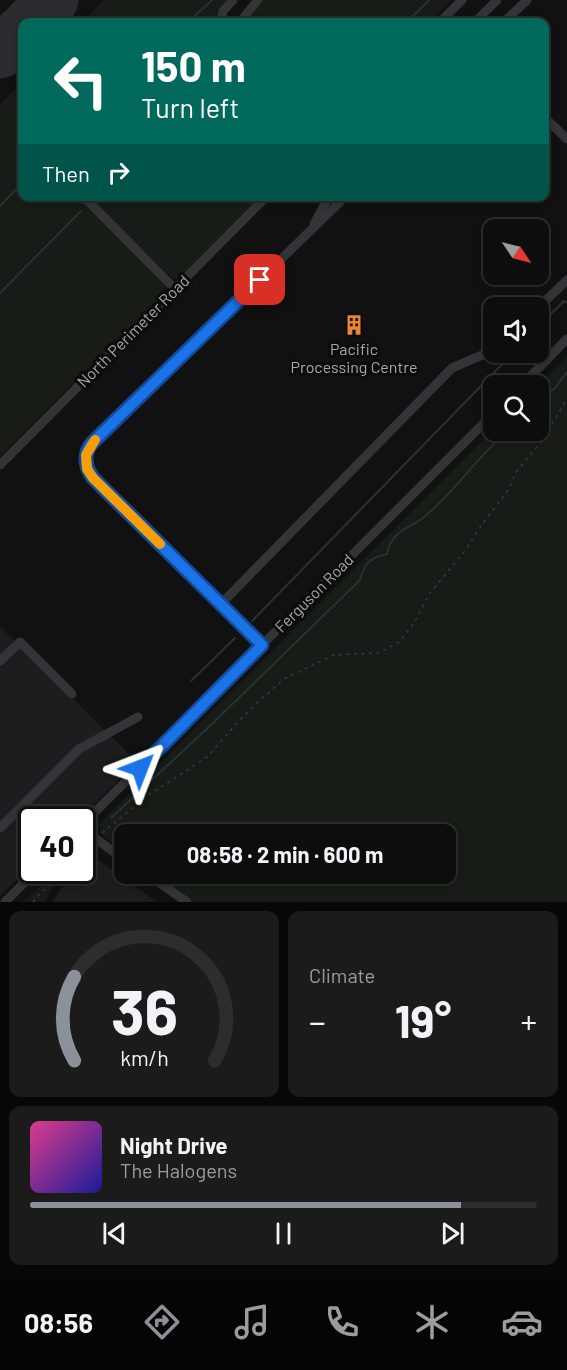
<!DOCTYPE html>
<html lang="en">
<head>
<meta charset="utf-8">
<style>
	body { margin:0; font-family:Barlow,sans-serif; background:#1b1b1c; color:#f1f3f6; height:100vh; display:flex; flex-direction:column; font-size:22px; white-space:nowrap }
	* { box-sizing:border-box; margin:0 }
	p { font-size:20px; color:#9a9c9e }
	.icon { flex:none; width:33px; height:33px; fill:none; stroke:currentColor; stroke-width:2; stroke-linecap:round; stroke-linejoin:round }
	.map { position:relative; height:902px; overflow:hidden }
	.panel { display:flex; flex-direction:column; gap:9px; padding:9px; background:#070708; flex:1 }
	.panel>* { flex:none }
	.top-card { position:absolute; left:18px; top:18px; width:531px; height:183px; border-radius:12px; box-shadow:0 3px 9px #0003,0 0 0 2px #2d2d2e; background:#00695c; color:#fff; overflow:hidden }
	.needle { width:39px; rotate:125deg }
	.buttons { position:absolute; left:483px; top:219px; display:grid; gap:12px }
	.buttons a { display:grid; place-items:center; width:66px; height:66px; border-radius:12px; background:#0d0d0e; box-shadow:0 3px 9px #0003,0 0 0 2px #2d2d2e; font-size:30px }
	.speed { position:absolute; left:18px; top:806px; display:flex; gap:12px; font-size:30px; font-weight:700; text-align:center }
	.speed>* { display:grid; place-content:center; width:78px; height:78px; border-radius:50%; background:#0d0d0e; box-shadow:0 3px 9px #0003,0 0 0 2px #2d2d2e; line-height:1 }
	.speed .limit { border:3px solid #111; border-radius:9px; background:#fff; color:#111 }
	.pin { position:absolute; display:grid; place-items:center; width:51px; height:51px; color:#fff; margin:-26px; border-radius:12px; box-shadow:0 3px 9px #0006 }
	.me { position:absolute; width:66px; margin:-33px; rotate:45deg; stroke-linejoin:round; filter:drop-shadow(0 0 4px #0008) }
	.turn { display:flex; align-items:center; gap:21px; height:126px; padding:0 24px; font-size:27px }
	.turn .icon { width:78px; height:78px; stroke-width:2.5 }
	.turn b { display:block; font-size:42px; line-height:51px }
	.then { display:flex; align-items:center; height:57px; padding:0 24px; background:#0003; gap:12px; font-size:22px }
	.big { font-size:45px; font-weight:700; line-height:1.1 }
	.panel .tile { flex:1; display:flex; flex-direction:column; justify-content:center; gap:9px; min-width:0; padding:0 21px; border-radius:12px; background:#1b1b1c }
	.panel .dial { align-items:center; gap:0 }
	.dial svg { height:156px; overflow:visible; fill:none; stroke:#2d2d2e; stroke-width:7; stroke-linecap:round; text-anchor:middle }
	.dial text { fill:#f1f3f6; stroke:none }
	.song { display:flex; align-items:center; gap:18px }
	.cover { width:72px; height:72px; border-radius:9px; background:linear-gradient(135deg,hsl(330 70% 55%),hsl(240 70% 35%)) }
	.played { height:6px; border-radius:3px; background:linear-gradient(90deg,#8c9099 85%,#2d2d2e 85%) }
	.keys { display:flex; justify-content:space-around; direction:ltr }
	.heat { display:flex; justify-content:space-between; align-items:center; font-size:33px; direction:ltr }
	.panel .tiles { flex:1; display:grid; gap:9px; grid-template-columns:1fr 1fr }
	.tile:last-child { grid-column:span 2 }
	.trip { position:absolute; left:114px; top:824px; width:342px; height:60px; border-radius:12px; background:#0d0d0e; box-shadow:0 3px 9px #0003,0 0 0 2px #2d2d2e; font-weight:700; line-height:60px; text-align:center }
	.dock { display:flex; height:96px; justify-content:space-around; align-items:center; background:#050506; color:#9a9c9e }
	.dock .icon { width:42px; height:42px }
	.dock .current { color:#8c9099 }
	.dock b { font-size:27px; color:#f1f3f6 }
	.map>svg:first-child { display:block }
</style>
</head>
<body>
<div class="map">
<svg width="567" height="902" viewBox="0 0 567 902">
	<rect width="100%" height="100%" fill="#111112"/>
	<g fill="#1d1d1f">
		<polygon points="0,627 137,762 79,819 32,819 31,866 0,896"/>
		<polygon points="87,852 157,902 52,902 74,870 82,870 83,858"/>
	</g>
	<g fill="#171c17">
		<polygon points="104,0 230,0 217,22 82,22"/>
		<polygon points="262,0 451,0 430,22 243,22"/>
		<polygon points="22,82 22,196 80,197 163,280 165,287 161,296 0,456 0,105"/>
		<polygon points="86,197 261,197 180,277 173,279"/>
		<polygon points="567,357 567,902 193,902 153,873 446,873 446,834 124,834 124,852 101,834 99,824 493,430 538,430 538,385"/>
		<polygon points="56,870 64,870 44,902 24,902"/>
	</g>
	<g fill="none" stroke-linecap="round" stroke-linejoin="round">
		<g stroke="#283235" stroke-width="2">
			<polyline points="188,22 212,0"/>
			<polyline points="407,22 429,0"/>
			<polyline points="0,206 22,183"/>
			<polyline points="0,293 81,211"/>
			<polyline points="538,327 564,301 567,303"/>
			<polyline points="538,402 555,388 567,372"/>
			<polyline points="252,621 514,352"/>
			<polyline points="191,681 235,638"/>
			<path d="M111,818L211,725L360,580C365,563 369,558 387,554C391,531 407,530 424,517C455,492 477,456 509,430"/>
		</g>
		<g stroke="#2b2c2f" stroke-width="51">
			<polyline points="30,22 53,0"/>
			<polyline points="0,53 22,30"/>
		</g>
		<g stroke="#383b3e" stroke-width="1.5" stroke-dasharray="3 4.5" stroke-linecap="butt">
			<polyline points="102,833 147,796 207,757 249,710 284,679 334,655 379,653 399,642 414,623 430,593 464,552 485,520 507,492 517,471 541,442 567,399"/>
			<polyline points="82,854 90,846"/>
			<polyline points="33,902 41,892 70,870"/>
		</g>
		<g stroke="#323437" stroke-width="9">
			<polyline points="221,22 223,11 233,0"/>
			<polyline points="240,22 258,0"/>
			<polyline points="440,22 462,0"/>
			<polyline points="475,22 497,0"/>
			<polyline points="504,22 527,0"/>
			<polyline points="544,117 567,139"/>
			<polyline points="83,196 175,289"/>
			<polyline points="314,224 329,196"/>
			<polyline points="538,308 567,280"/>
			<polyline points="521,386 567,339"/>
			<polyline points="0,465 267,196"/>
			<polyline points="221,604 452,368 494,350"/>
			<path d="M262,645L92,478C84,467 83,454 92,443L346,196"/>
			<polyline points="0,661 20,642 72,694"/>
			<polyline points="82,825 494,413"/>
			<polyline points="0,828 79,749 138,717"/>
			<polyline points="82,829 124,859"/>
			<polyline points="145,873 187,902"/>
			<polyline points="5,902 37,870"/>
		</g>
	</g>
	<g fill="none" stroke-linecap="round" stroke-linejoin="round">
		<g stroke="#114b97" stroke-width="15">
			<path id="route" d="M140,768L262,645L93,478C85,467 83,454 92,443L260,280"/>
		</g>
		<use href="#route" stroke="#1a73e8" stroke-width="10"/>
		<polyline stroke="#f59e0b" stroke-width="10" points="95,440 86,455 87,469 93,478 160,544"/>
	</g>
	<defs>
		<g id="building-bare" transform="scale(1.62)"><path d="M-4-6H4V6H1V3H-1V6H-4ZM-2.5-4.3h1.7v1.8h-1.7ZM.8-4.3h1.7v1.8H.8ZM-2.5-1h1.7V.8h-1.7ZM.8-1h1.7V.8H.8Z" fill="#ea8531" stroke="#0c0c0d" stroke-width="2.5" paint-order="stroke"/></g>
	</defs>
	<g fill-rule="evenodd">
		<use href="#building-bare" x="354" y="325"/>
	</g>
	<g text-anchor="middle" stroke-width="6" stroke-linejoin="round" paint-order="stroke">
		<g font-size="16" fill="#a2abb2" stroke="#0c0c0d">
			<text transform="translate(133 331) rotate(-45)" y="6">North Perimeter Road</text>
			<text transform="translate(314 593) rotate(-45)" y="6">Ferguson Road</text>
		</g>
		<g font-size="16" fill="#a2abb2" stroke="#0c0c0d">
			<text x="354" y="355">Pacific<tspan x="354" dy="18">Processing Centre</tspan></text>
		</g>
	</g>
</svg>
<div class="buttons">
<a><svg class="needle" viewBox="-14 -14 28 28"><path d="M0-13l5 13h-10z" fill="#e53935"/><path d="M0 13l5-13h-10z" fill="#9a9c9e"/></svg></a>
<a><svg class="icon" aria-label="sound" viewBox="0 0 24 24"><path d="M4 9h4l5-4v14l-5-4H4zM17 9q2 3 0 6"/></svg></a>
<a><svg class="icon" aria-label="search" viewBox="0 0 24 24"><circle cx="10" cy="10" r="6"/><path d="M15 15l6 6"/></svg></a>
</div>
<div class="speed"><div class="limit">40</div></div>
<div class="pin" style="left:260px;top:280px;background:#d93025"><svg class="icon" aria-label="arrive" viewBox="0 0 24 24"><path d="M6 21V4h12l-3 4 3 4H6"/></svg></div>
<svg class="me" style="left:140px;top:768px" viewBox="-20 -20 40 40"><path d="M0-17L14 15 0 8-14 15z" fill="#1a73e8" stroke="#fff" stroke-width="4"/></svg>
<div class="trip">08:58 · 2 min · 600 m</div>
<div class="top-card">
<div class="turn"><svg class="icon" aria-label="left" viewBox="0 0 24 24"><path d="M17 20v-9H6M10 6l-5 5 5 5"/></svg><div><b>150 m</b>Turn left</div></div>
<div class="then">Then<svg class="icon" aria-label="right" viewBox="0 0 24 24"><path d="M7 20v-9h11M14 6l5 5-5 5"/></svg></div>
</div>
</div>
<section class="panel">
<div class="tiles">
<div class="tile dial"><svg viewBox="0 0 100 80">
<path d="M14 69A42 42 0 1 1 86 69"/>
<path d="M14 69A42 42 0 0 1 14 26" stroke="#8c9099"/>
<text x="50" y="56" font-size="32" font-weight="700">36</text>
<text x="50" y="72" font-size="11">km/h</text>
</svg></div>
<div class="tile"><p>Climate</p>
<div class="heat"><a>−</a><b class="big">19°</b><a>+</a></div>
</div>
<div class="tile">
<div class="song"><i class="cover"></i><div><b>Night Drive</b><p>The Halogens</p></div></div>
<div class="played"></div>
<div class="keys"><svg class="icon" aria-label="previous" viewBox="0 0 24 24"><path d="M18 5L8 12l10 7zM5 5v14"/></svg><svg class="icon" aria-label="pause" viewBox="0 0 24 24"><path d="M8 5v14M16 5v14"/></svg><svg class="icon" aria-label="next" viewBox="0 0 24 24"><path d="M6 5l10 7-10 7zM19 5v14"/></svg></div>
</div>
</div>
</section>
<nav class="dock">
<b>08:56</b>
<svg class="icon current" aria-label="directions" viewBox="0 0 24 24"><path d="M12 3l9 9-9 9-9-9zM9 14v-3h6M13 9l2 2-2 2"/></svg>
<svg class="icon" aria-label="music" viewBox="0 0 24 24"><path d="M9 18V5l10-2v13"/><circle cx="6" cy="18" r="3"/><circle cx="16" cy="16" r="3"/></svg>
<svg class="icon" aria-label="phone" viewBox="0 0 24 24"><path d="M5 4h4l2 5-3 2q2 4 5 5l2-3 5 2v4C11 20 4 13 5 4z"/></svg>
<svg class="icon" aria-label="climate" viewBox="0 0 24 24"><path d="M12 3v18M4 7l16 10M4 17L20 7"/></svg>
<svg class="icon" aria-label="car" viewBox="0 0 24 24"><path d="M5 17H2v-5l4-1 3-4h7l3 4 3 1v5h-3M9 17h6M6 11h13"/><circle cx="7" cy="17" r="2"/><circle cx="17" cy="17" r="2"/></svg>
</nav>
</body>
</html>
